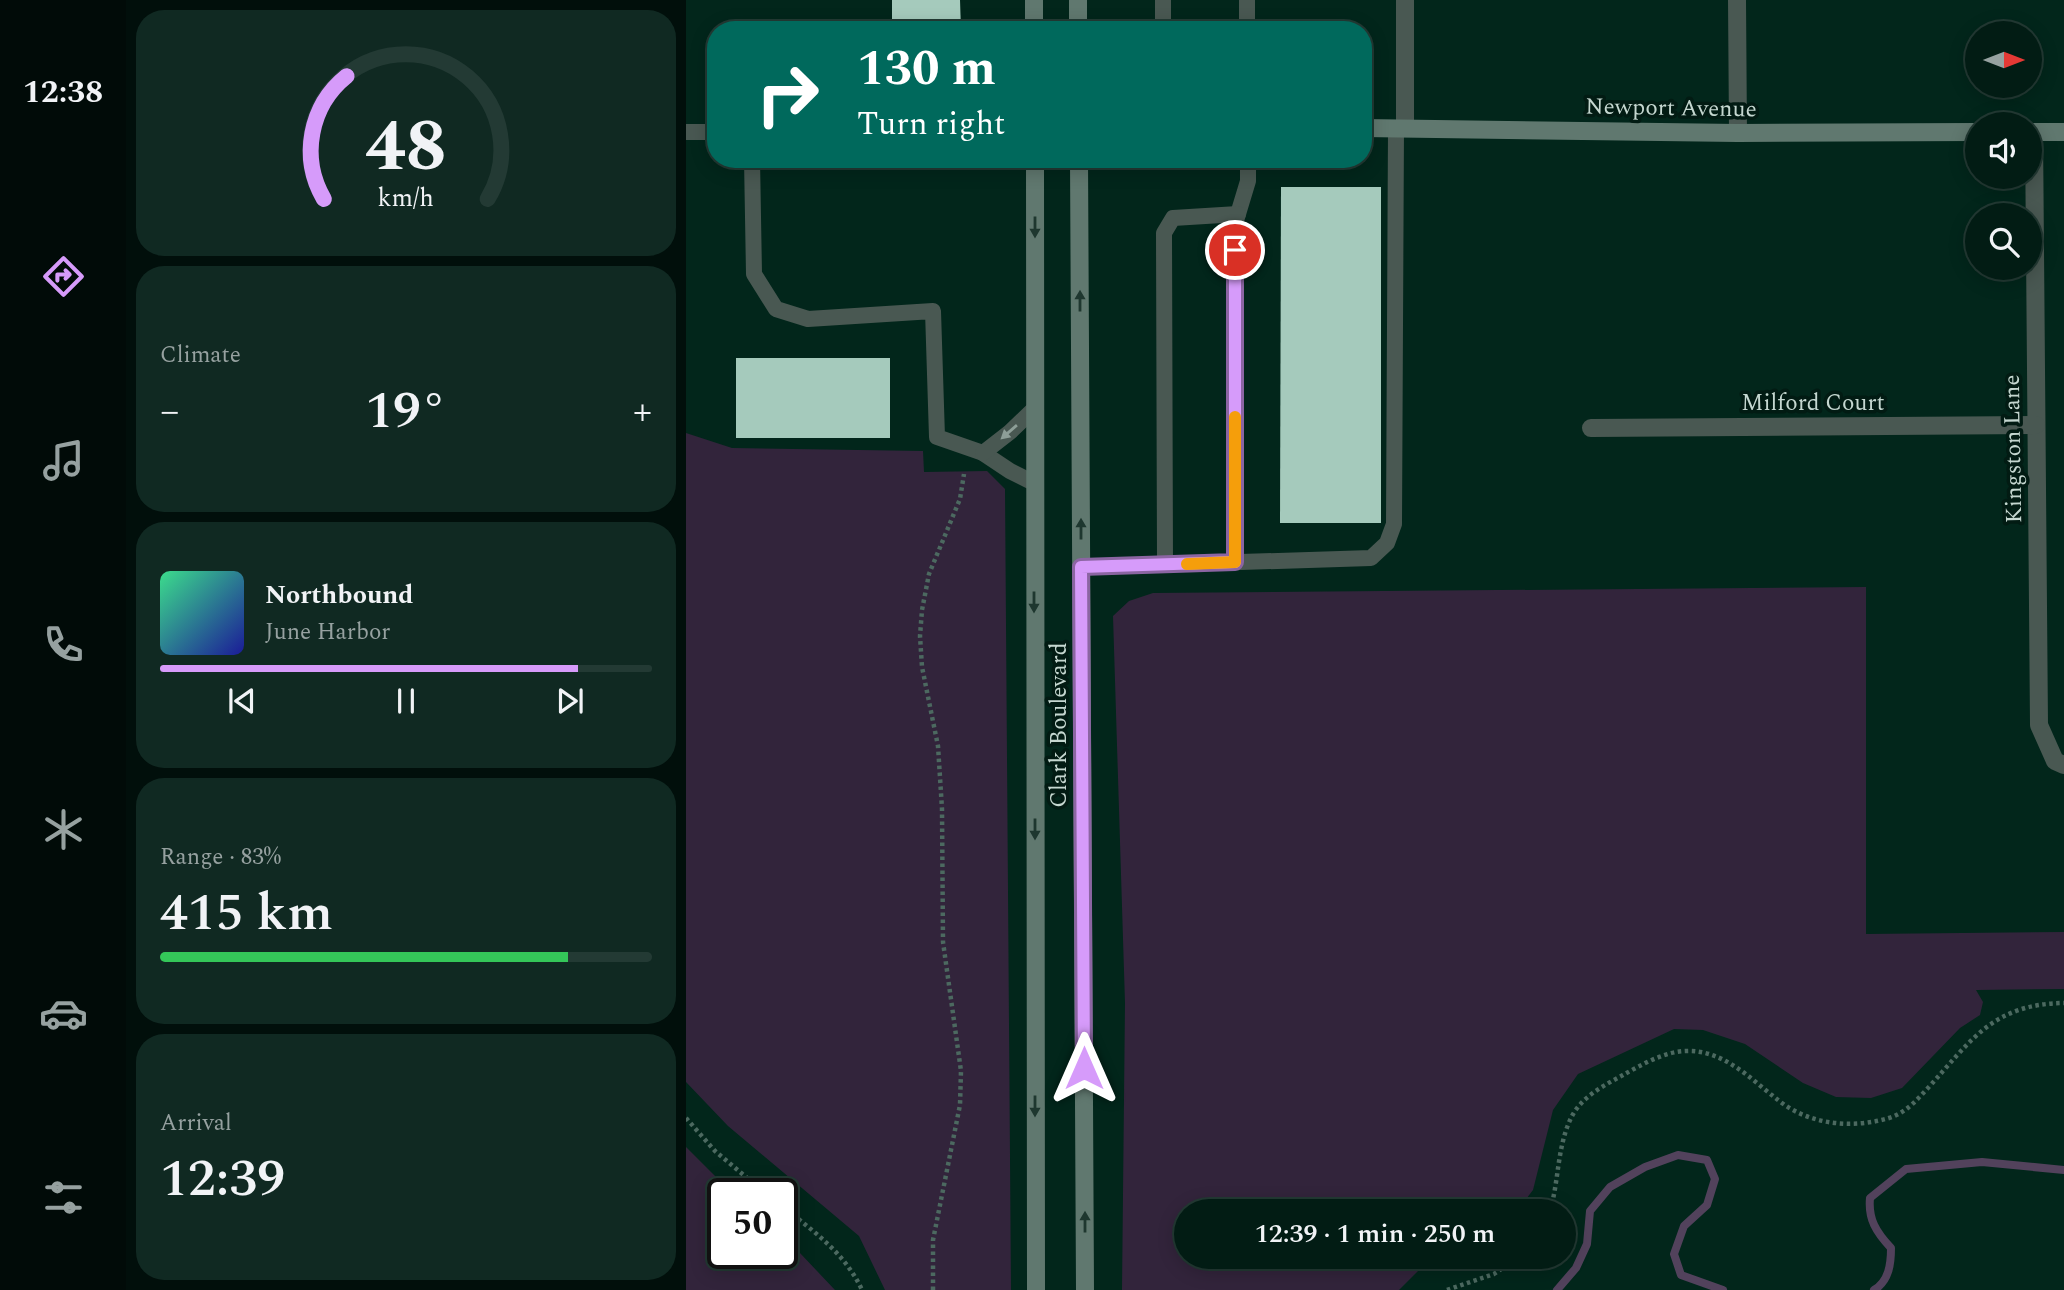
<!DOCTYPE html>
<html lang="en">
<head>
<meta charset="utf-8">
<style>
	body { margin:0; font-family:Spectral,serif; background:#102922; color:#f1f3f6; height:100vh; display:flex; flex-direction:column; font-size:26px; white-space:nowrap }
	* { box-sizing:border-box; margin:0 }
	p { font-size:23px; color:#96a1a0 }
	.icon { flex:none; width:38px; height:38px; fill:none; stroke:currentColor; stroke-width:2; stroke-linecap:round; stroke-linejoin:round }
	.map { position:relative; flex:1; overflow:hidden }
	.panel { display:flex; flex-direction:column; gap:10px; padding:10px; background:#010f0b; width:560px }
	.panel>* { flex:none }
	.guide { position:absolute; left:21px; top:21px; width:665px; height:147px; border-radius:28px; box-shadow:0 4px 18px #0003,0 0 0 2px #233a34; background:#00695c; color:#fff; overflow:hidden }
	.needle { width:46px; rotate:90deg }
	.tools { position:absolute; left:1279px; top:21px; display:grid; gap:14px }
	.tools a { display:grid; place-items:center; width:77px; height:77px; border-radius:50%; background:#021c14; box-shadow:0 4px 18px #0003,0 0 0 2px #233a34; font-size:35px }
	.speed { position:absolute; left:21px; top:1178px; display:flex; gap:14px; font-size:35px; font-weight:700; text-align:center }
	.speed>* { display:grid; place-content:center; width:91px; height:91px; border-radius:50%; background:#021c14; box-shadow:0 4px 18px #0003,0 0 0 2px #233a34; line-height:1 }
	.speed .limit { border:4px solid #111; border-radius:10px; background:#fff; color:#111 }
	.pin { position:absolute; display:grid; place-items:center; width:60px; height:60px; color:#fff; margin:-30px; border:4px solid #fff; border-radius:50%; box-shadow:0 2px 7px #0007 }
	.me { position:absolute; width:77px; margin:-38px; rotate:0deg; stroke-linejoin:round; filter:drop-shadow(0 0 5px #0008) }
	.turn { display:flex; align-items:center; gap:24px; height:147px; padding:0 35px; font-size:32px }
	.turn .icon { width:91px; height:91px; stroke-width:2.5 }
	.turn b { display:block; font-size:49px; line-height:60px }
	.big { font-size:52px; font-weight:600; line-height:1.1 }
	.panel .widget { flex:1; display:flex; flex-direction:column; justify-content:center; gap:10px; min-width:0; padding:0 24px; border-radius:28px; background:#102922 }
	.panel .dial { align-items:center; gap:0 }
	.dial svg { height:182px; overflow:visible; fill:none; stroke:#233a34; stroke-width:7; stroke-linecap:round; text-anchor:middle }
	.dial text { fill:#f1f3f6; stroke:none }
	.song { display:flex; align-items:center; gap:21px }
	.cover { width:84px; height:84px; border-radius:10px; background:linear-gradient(135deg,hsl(150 70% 55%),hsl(240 70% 35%)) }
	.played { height:7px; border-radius:4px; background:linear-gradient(90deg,#d69bfa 85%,#233a34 85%) }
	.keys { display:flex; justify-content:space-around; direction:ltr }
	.heat { display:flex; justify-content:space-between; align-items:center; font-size:38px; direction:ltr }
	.charge { height:10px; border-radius:5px; background:linear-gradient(90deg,#34c759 83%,#233a34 0) }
	.trip { position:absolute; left:488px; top:1199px; width:402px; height:70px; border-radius:35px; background:#021c14; box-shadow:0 4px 18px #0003,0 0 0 2px #233a34; font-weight:600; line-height:70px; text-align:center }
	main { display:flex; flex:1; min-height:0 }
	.tab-bar { display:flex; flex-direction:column; width:126px; justify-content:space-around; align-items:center; background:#010b08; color:#96a1a0 }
	.tab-bar .icon { width:49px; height:49px }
	.tab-bar .current { color:#d69bfa }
	.tab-bar b { font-size:32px; color:#f1f3f6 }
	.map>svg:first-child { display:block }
</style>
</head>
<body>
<main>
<nav class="tab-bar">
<b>12:38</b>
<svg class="icon current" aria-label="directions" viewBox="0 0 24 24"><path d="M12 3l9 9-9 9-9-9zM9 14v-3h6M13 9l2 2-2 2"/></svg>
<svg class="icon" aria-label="music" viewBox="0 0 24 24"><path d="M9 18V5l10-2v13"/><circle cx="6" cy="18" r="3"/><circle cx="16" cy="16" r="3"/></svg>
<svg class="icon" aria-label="phone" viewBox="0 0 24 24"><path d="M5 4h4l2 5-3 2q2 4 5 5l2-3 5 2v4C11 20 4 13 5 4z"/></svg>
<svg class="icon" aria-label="climate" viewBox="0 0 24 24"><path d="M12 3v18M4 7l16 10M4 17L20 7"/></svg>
<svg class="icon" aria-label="car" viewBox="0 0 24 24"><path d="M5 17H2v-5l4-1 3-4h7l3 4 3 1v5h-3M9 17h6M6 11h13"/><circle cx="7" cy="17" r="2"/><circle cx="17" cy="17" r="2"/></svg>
<svg class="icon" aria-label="filters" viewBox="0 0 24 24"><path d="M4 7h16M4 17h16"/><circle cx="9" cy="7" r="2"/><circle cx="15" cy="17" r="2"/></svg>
</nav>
<section class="panel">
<div class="widget dial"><svg viewBox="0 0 100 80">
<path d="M14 69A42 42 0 1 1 86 69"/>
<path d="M14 69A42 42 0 0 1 24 15" stroke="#d69bfa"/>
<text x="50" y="56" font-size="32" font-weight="700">48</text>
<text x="50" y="72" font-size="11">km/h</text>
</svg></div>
<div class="widget"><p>Climate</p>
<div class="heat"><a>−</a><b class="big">19°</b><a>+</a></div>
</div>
<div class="widget">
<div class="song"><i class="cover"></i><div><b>Northbound</b><p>June Harbor</p></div></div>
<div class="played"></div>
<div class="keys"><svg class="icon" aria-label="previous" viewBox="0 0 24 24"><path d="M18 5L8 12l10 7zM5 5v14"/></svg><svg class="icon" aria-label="pause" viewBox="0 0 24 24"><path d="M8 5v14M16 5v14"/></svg><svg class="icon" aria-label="next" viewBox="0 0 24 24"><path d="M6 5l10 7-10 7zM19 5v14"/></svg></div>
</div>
<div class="widget"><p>Range · 83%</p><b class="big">415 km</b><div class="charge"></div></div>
<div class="widget"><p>Arrival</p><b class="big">12:39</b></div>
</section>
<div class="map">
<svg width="1378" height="1290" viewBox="0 0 1378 1290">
	<rect width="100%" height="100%" fill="#02261b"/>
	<g fill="#32243b">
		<polygon points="0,433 46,448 237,451 238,472 301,471 319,489 325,1290 199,1290 173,1236 42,1126 0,1082"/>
		<polygon points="1180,587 1180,934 1378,932 1378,989 1290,990 1297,1002 1294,1015 1274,1028 1216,1088 1185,1098 1150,1097 1117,1083 1059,1044 1017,1030 988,1029 892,1074 867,1110 847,1190 831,1211 500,1211 500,1256 749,1257 742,1261 713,1290 436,1290 439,1003 427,616 443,601 467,593"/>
		<polygon points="0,1147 46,1193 37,1194 37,1253 96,1253 96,1234 149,1290 0,1290"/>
	</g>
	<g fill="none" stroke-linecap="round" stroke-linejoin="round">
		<g stroke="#52425c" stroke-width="8">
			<polyline points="871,1290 890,1268 901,1244 904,1211 924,1187 959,1167 992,1155 1021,1160 1029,1179 1021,1205 998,1226 988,1254 995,1275 1037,1290"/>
			<path d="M1188,1290C1203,1281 1205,1264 1205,1248C1190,1232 1182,1219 1184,1198L1220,1169L1296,1162L1378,1170"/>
		</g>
	</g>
	<g fill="#a5cabc">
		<polygon points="206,0 274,0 275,30 206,30"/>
		<polygon points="595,187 695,187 695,523 594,523"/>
		<rect x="50" y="358" width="154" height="80"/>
	</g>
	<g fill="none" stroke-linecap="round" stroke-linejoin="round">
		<g stroke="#4c6960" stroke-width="4.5" stroke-dasharray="3.5 3.5" stroke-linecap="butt">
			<polyline points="0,1118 29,1151 80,1194"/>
			<path d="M96,1206C127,1231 159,1253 176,1290"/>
			<path d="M864,1211C873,1181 871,1147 885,1118C895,1097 917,1086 937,1075C955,1065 979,1051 1001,1051C1038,1050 1066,1080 1092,1100C1123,1125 1166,1129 1203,1118C1219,1113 1230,1101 1241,1089C1285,1041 1306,1004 1378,1003"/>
			<polyline points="247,1290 247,1240 274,1105 275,1071 257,942 256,809 252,746 236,667 234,636 236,610 243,574 274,499 278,474"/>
			<polyline points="761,1290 808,1274 834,1256"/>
		</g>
		<g stroke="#495852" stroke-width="16">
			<polyline points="477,0 477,30"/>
			<polyline points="561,0 561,30"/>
			<polyline points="0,132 30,132"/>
			<polyline points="66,159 68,274 90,309 122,319 247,311 251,437 297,453 324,471 348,483"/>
			<polyline points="297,453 324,432 348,409"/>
			<polyline points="549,562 549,224 562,181 562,159"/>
			<polyline points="479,564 478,233 487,218 552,214"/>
			<polyline points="395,567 685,558 701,543 708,524 710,128"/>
		</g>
		<g stroke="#495852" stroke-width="18">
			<polyline points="1051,0 1052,133"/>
			<polyline points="719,128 719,0"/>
			<polyline points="1348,132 1353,725 1369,761 1378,765"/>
			<polyline points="905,428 1350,425"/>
		</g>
		<g stroke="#60786f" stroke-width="18">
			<polyline points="348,0 348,30"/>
			<polyline points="392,0 392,30"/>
			<polyline points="677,128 1052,133 1292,132"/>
			<polyline points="1344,132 1378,132"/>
			<polyline points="349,159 350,1290"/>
			<polyline points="393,159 399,1290"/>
		</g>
	</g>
	<defs><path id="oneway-solid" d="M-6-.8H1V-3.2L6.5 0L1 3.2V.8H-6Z" transform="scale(1.75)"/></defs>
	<g fill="#1e372f">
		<use href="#oneway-solid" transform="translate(349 227) rotate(90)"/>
		<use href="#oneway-solid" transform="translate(394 301) rotate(-90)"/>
		<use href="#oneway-solid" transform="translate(395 529) rotate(-90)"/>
		<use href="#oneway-solid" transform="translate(348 602) rotate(90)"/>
		<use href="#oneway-solid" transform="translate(349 829) rotate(90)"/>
		<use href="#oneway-solid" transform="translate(349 1106) rotate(90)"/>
		<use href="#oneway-solid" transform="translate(399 1222) rotate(-90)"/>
	</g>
	<use fill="#8d9e97" href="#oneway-solid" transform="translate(323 432) rotate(139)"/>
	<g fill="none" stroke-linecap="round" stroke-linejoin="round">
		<g stroke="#8b65a2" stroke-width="18">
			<polyline id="route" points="398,1068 395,567 549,562 549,250"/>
		</g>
		<use href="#route" stroke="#d69bfa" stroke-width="12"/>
		<polyline stroke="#f59e0b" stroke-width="12" points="501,564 549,562 549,417"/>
	</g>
	<g text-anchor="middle" stroke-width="7" stroke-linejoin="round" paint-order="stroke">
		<g font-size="23" fill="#c5d7d0" stroke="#021b13">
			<text transform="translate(985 107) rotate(1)" y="8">Newport Avenue</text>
			<text x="1127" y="410">Milford Court</text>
			<text transform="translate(1326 449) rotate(-91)" y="8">Kingston Lane</text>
			<text transform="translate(372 725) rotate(-90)" y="8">Clark Boulevard</text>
		</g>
	</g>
</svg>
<div class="tools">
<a><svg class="needle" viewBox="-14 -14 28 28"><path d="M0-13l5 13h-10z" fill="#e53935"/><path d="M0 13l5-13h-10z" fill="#96a1a0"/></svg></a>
<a><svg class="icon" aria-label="sound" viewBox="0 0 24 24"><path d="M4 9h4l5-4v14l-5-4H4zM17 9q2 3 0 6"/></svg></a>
<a><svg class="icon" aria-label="search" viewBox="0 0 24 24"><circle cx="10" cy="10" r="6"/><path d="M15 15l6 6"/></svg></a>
</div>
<div class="speed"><div class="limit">50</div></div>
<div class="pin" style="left:549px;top:250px;background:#d93025"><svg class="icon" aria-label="arrive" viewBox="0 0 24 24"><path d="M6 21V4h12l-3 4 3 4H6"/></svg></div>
<svg class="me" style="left:398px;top:1068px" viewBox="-20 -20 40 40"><path d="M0-17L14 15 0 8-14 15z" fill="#d69bfa" stroke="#fff" stroke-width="4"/></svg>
<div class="trip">12:39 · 1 min · 250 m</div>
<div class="guide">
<div class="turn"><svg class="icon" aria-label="right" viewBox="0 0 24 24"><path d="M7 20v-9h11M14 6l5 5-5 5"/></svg><div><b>130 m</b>Turn right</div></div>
</div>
</div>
</main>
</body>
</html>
